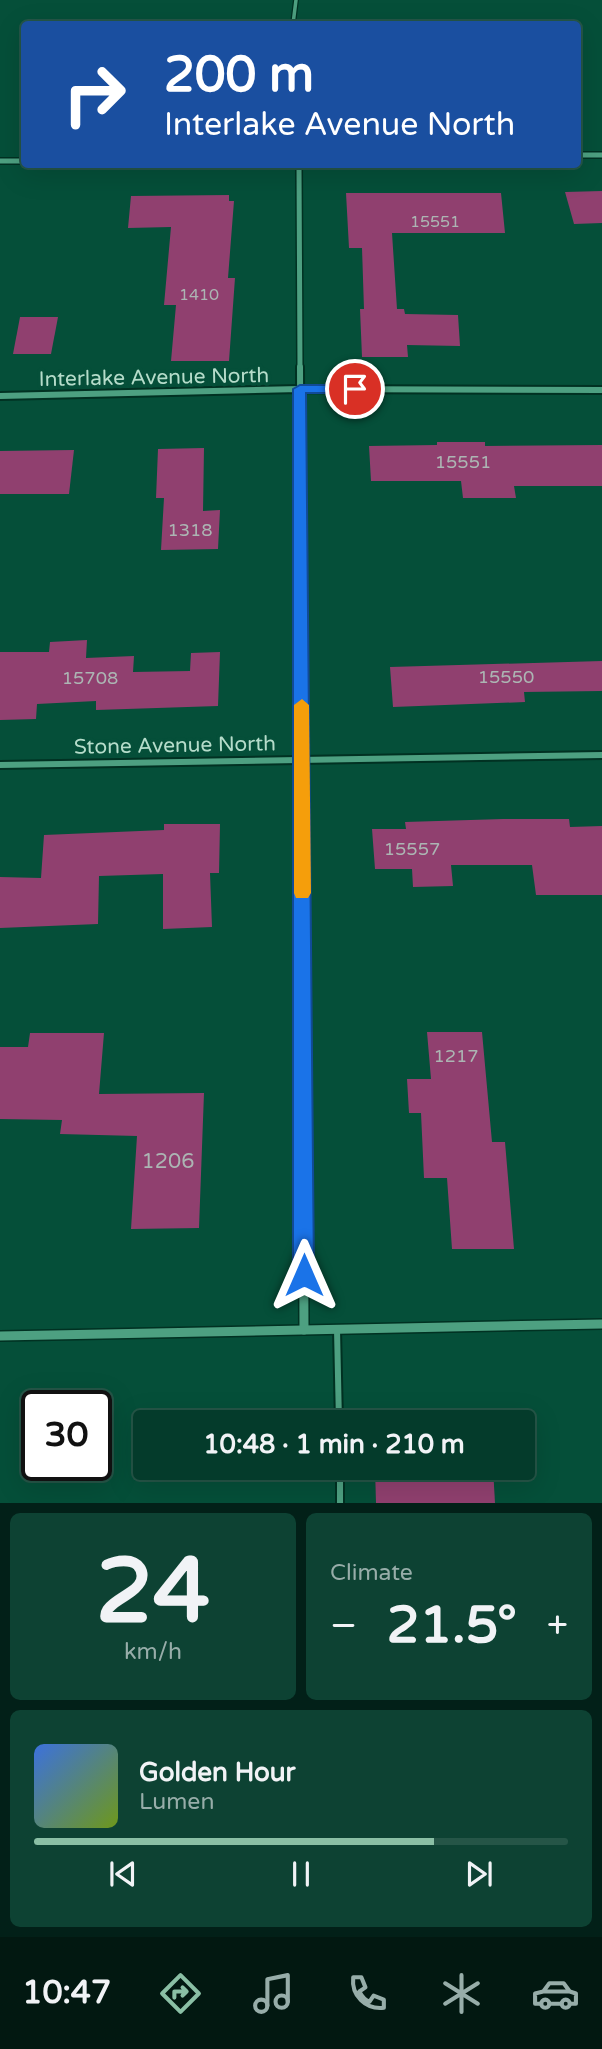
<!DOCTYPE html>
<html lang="en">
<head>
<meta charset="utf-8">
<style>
	body { margin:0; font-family:"Varela Round",sans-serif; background:#0d4233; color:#f1f3f6; height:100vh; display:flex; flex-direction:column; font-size:26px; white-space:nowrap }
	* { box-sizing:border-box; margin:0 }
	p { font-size:23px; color:#97ada9 }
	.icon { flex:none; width:38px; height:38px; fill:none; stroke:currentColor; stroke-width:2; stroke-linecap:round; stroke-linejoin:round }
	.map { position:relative; height:1503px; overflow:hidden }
	.panel { display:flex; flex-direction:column; gap:10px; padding:10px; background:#022018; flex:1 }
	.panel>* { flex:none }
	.top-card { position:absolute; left:21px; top:21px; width:560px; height:147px; border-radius:7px; box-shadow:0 7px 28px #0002,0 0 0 2px #255547; background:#1a4fa0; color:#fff; overflow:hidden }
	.speed { position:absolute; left:21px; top:1390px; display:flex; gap:14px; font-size:35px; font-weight:700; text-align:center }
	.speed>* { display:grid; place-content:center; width:91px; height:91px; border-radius:50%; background:#043b2b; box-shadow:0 7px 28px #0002,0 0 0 2px #255547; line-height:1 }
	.speed .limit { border:4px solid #111; border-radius:10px; background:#fff; color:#111 }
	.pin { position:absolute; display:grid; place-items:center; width:60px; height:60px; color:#fff; margin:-30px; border:4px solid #fff; border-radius:50%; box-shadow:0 2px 7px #0007 }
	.me { position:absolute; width:77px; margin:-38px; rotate:0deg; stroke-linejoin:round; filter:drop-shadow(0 0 5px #0008) }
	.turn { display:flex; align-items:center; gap:24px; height:147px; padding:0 28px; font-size:32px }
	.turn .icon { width:91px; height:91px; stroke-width:2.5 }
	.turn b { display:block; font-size:49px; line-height:60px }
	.big { font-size:52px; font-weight:700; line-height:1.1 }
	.panel .card { flex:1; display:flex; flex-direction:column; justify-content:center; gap:10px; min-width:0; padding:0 24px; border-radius:10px; background:#0d4233 }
	.panel .dial { align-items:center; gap:0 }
	.dial b { font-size:91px; line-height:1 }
	.song { display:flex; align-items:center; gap:21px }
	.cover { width:84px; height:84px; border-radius:10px; background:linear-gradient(135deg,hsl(220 70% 55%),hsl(80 70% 35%)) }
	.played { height:7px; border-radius:4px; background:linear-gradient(90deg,#8abfa5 75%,#255547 75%) }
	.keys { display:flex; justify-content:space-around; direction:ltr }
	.heat { display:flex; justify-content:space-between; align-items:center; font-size:38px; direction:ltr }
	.panel .tiles { flex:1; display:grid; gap:10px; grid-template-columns:1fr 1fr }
	.card:last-child { grid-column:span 2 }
	.trip { position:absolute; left:133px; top:1410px; width:402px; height:70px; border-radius:7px; background:#043b2b; box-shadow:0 7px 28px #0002,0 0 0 2px #255547; font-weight:700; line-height:70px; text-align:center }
	.tab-bar { display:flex; height:112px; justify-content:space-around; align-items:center; background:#021811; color:#97ada9 }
	.tab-bar .icon { width:49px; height:49px }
	.tab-bar .current { color:#8abfa5 }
	.tab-bar b { font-size:32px; color:#f1f3f6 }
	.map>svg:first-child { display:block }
</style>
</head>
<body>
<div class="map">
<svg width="602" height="1503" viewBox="0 0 602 1503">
	<rect width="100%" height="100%" fill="#054f39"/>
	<g fill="#90406f">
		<polygon points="602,191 602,223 574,224 565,192"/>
		<polygon points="346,193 501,193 505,233 392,233 397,309 404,309 405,314 458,315 460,346 407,345 408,357 362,357 360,309 364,309 362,248 349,248"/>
		<polygon points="229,195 229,201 234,201 228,278 235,278 229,361 171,361 176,305 164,305 171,227 128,228 131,196"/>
		<polygon points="20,317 58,317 51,354 13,354"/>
		<polygon points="437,442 485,442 485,446 602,445 602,486 514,486 516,498 463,498 461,481 371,481 369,446 437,445"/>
		<polygon points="204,448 203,511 220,510 218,549 161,550 164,498 156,498 158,449"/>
		<polygon points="74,450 69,494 0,494 0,451"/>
		<polygon points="87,640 86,658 134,656 133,672 190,671 191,653 220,652 218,706 96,710 96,701 37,704 36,719 0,720 0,652 49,652 50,642"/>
		<polygon points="602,661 602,691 524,692 525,702 393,707 390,667"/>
		<polygon points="503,819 569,819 570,827 602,826 602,895 536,895 532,865 451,865 453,886 413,887 412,869 375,869 372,829 406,829 405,822"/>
		<polygon points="164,824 220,824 219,873 210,873 212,927 163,929 163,874 99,876 98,924 0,928 0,877 41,878 44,835 164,830"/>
		<polygon points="427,1032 482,1032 492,1142 505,1142 514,1249 452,1249 447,1178 424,1178 421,1113 409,1113 407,1079 431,1079"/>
		<polygon points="30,1033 104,1033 99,1094 204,1093 199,1228 131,1229 137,1136 60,1134 62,1120 0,1119 0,1047 28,1047"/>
		<polygon points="375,1468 493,1468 495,1503 376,1503"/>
	</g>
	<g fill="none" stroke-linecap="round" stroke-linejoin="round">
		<g stroke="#013122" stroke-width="6">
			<polyline id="lane-far1" points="293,24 296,0"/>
		</g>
		<g stroke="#013122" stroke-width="10">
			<g id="lane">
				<polyline points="337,1329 339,1423"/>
				<polyline points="340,1468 340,1503"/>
			</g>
		</g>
		<g stroke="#013122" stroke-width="8">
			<g id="street-far2">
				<polyline points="578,155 602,155"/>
				<polyline points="0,161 24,161"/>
				<polyline points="299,164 300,369"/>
			</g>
		</g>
		<g stroke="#013122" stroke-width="10">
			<g id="street-far1">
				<polyline points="300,367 302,857"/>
				<polyline points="0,396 300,389 602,390"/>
				<polyline points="0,765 602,755"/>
			</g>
		</g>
		<g stroke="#013122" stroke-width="12">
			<g id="street">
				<polyline points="302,855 304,1330"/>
				<polyline points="0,1336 602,1324"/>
			</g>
		</g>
		<use href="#lane-far1" stroke="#4da081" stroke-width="3.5"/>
		<use href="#lane" stroke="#4da081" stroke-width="6"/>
		<use href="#street-far2" stroke="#4da081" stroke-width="5"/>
		<use href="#street-far1" stroke="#4da081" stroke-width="6"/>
		<use href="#street" stroke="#4da081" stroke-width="9"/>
	</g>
	<polygon fill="#1a73e8" stroke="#114b97" stroke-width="2" points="300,385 355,385 361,389 355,393 306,393 314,1275 311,1282 304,1285 296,1282 293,1275 293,389"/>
	<polygon fill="#f59e0b" points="302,699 309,705 311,893 308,898 296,898 294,893 294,705"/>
	<g text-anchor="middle" stroke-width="7" stroke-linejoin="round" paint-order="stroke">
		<g font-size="16" fill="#acb5b3">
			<text x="435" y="227">15551</text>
			<text x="199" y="300">1410</text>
		</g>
		<g font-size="18" fill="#acb5b3">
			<text x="463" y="468">15551</text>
			<text x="190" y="536">1318</text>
			<text x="506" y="683">15550</text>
			<text x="90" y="684">15708</text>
			<text x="412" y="855">15557</text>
			<text x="456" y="1062">1217</text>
		</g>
		<g font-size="21" fill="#b5dcca" stroke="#054f39">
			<text transform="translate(154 377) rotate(-1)" y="7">Interlake Avenue North</text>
			<text transform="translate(175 745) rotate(-1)" y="7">Stone Avenue North</text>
		</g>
		<g font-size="21" fill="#acb5b3">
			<text x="168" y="1168">1206</text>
		</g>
	</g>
</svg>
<div class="speed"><div class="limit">30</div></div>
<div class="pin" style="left:355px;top:389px;background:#d93025"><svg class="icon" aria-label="arrive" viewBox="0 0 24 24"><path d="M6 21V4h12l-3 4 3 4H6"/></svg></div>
<svg class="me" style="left:304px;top:1275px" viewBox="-20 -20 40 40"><path d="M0-17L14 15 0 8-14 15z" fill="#1a73e8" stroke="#fff" stroke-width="4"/></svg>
<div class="trip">10:48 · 1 min · 210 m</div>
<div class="top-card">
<div class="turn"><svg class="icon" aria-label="right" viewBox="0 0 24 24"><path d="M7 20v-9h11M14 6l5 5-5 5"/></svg><div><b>200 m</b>Interlake Avenue North</div></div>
</div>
</div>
<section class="panel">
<div class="tiles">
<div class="card dial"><b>24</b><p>km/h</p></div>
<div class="card"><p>Climate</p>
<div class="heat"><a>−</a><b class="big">21.5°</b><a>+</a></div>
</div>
<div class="card">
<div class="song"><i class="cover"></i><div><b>Golden Hour</b><p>Lumen</p></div></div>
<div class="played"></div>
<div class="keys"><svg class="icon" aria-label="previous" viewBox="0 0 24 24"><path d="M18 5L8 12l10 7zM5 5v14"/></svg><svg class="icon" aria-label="pause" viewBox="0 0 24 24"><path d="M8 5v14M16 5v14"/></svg><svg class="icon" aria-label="next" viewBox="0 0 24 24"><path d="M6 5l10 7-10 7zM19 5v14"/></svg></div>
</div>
</div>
</section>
<nav class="tab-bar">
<b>10:47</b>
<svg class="icon current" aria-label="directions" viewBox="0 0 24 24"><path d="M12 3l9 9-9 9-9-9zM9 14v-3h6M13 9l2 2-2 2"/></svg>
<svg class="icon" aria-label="music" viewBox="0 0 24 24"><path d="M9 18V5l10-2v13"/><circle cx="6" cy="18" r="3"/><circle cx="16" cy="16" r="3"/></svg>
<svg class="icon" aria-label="phone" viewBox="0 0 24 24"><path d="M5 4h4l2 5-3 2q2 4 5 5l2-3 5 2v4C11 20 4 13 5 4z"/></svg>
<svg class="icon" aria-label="climate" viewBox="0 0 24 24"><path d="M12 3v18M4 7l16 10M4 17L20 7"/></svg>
<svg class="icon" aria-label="car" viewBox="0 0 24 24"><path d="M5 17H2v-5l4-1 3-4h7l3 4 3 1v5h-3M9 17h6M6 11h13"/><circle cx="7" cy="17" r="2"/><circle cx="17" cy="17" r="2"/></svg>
</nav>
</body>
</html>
